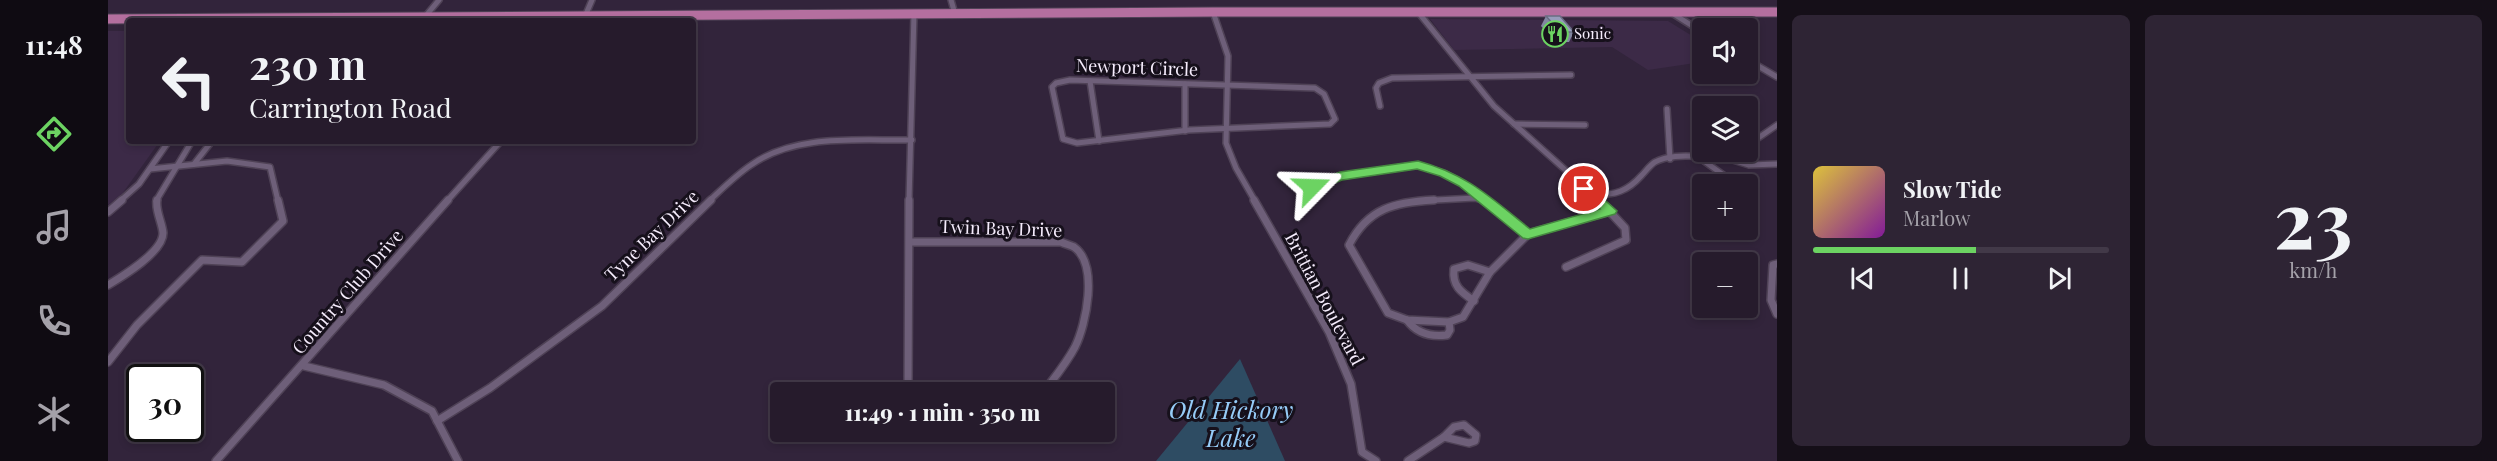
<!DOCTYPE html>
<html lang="en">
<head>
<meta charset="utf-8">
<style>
	body { margin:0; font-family:"Playfair Display",serif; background:#2e2434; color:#f1f3f6; height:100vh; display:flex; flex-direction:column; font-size:22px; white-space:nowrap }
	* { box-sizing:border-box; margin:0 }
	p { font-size:20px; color:#a4a1a9 }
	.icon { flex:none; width:33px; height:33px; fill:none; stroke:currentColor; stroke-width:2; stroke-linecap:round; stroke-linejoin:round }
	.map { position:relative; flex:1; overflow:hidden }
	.panel { display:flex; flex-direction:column; gap:15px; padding:15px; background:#150f18; width:720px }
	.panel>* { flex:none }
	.guide { position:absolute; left:18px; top:18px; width:570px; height:126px; border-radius:6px; box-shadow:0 3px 9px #0003,0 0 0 2px #423948; background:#261b2c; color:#f1f3f6; overflow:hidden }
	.fabs { position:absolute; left:1584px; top:18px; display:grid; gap:12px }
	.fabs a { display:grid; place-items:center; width:66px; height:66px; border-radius:6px; background:#261b2c; box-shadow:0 3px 9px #0003,0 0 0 2px #423948; font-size:30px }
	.speed { position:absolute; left:18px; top:364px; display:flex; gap:12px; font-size:30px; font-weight:700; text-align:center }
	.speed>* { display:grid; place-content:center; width:78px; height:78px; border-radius:50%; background:#261b2c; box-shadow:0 3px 9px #0003,0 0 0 2px #423948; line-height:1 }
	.speed .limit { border:3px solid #111; border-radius:9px; background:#fff; color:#111 }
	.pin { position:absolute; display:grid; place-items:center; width:51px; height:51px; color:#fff; margin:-26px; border:3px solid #fff; border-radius:50%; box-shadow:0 2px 6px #0007 }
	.me { position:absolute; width:66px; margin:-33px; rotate:68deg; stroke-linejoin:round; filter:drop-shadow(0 0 4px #0008) }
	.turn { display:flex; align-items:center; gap:21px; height:126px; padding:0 24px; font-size:27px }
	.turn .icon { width:78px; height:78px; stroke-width:2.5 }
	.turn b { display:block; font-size:42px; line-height:51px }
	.panel .card { flex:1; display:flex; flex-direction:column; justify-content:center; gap:9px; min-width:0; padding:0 21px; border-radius:9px; background:#2e2434 }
	.panel .dial { align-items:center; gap:0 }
	.dial b { font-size:78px; line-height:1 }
	.song { display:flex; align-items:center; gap:18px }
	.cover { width:72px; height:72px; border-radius:9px; background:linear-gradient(135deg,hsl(50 70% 55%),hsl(290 70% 35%)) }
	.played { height:6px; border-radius:3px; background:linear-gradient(90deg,#6cd362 55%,#423948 55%) }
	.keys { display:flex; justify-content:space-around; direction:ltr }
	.panel .tiles { flex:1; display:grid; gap:15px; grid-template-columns:repeat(2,1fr) }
	.trip { position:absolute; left:662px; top:382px; width:345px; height:60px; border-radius:6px; background:#261b2c; box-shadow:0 3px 9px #0003,0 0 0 2px #423948; font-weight:800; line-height:60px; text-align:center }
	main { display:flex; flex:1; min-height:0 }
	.dock { display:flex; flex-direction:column; width:108px; justify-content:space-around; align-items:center; background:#0f0b12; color:#a4a1a9 }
	.dock .icon { width:42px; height:42px }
	.dock .current { color:#6cd362 }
	.dock b { font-size:27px; color:#f1f3f6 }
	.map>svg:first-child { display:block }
</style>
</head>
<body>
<main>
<nav class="dock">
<b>11:48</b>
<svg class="icon current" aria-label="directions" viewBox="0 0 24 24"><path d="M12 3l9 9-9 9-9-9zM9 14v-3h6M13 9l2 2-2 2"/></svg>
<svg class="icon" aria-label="music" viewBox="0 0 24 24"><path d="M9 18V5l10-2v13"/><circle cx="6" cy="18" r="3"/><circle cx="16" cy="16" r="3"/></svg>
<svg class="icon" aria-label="phone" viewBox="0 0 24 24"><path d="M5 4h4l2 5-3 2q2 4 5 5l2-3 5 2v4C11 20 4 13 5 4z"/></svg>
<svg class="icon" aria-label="climate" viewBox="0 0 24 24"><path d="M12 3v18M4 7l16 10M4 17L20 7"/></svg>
</nav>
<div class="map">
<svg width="1669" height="461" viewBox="0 0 1669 461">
	<rect width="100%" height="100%" fill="#32243b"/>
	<g fill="#3c2a47">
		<polygon points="1322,19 1560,21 1594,42 1594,62 1540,70 1504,47 1346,50"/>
		<polygon points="0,31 21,31 21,141 52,141 14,194 0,205"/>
	</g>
	<polygon fill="#2e4c63" points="1132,359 1177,461 1048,461"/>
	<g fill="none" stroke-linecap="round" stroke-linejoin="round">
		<g stroke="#4f4256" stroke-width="8">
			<g id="minor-far1">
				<polyline points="843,0 847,14"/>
				<polyline points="1105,12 1120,56 1118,143 1128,168 1147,201"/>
				<polyline points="1310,12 1386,106 1492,201"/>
				<polyline points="1564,13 1594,32"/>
				<polyline points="316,18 331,0"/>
				<polyline points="475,21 484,0"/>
				<polyline points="1640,60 1669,77"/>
				<polygon points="962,80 1207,88 1216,94 1227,119 1222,124 1081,130 969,143 955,139 944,87 948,83"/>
				<polyline points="982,81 991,141"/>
				<polyline points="1077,84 1077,131"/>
				<polyline points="1272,106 1268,88 1271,83 1284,78 1463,75"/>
				<polyline points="1559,109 1562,159"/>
				<polyline points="1406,124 1477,125"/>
				<polyline points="1640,145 1669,125"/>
				<polyline points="1589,156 1628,184"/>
				<polyline points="1615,157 1641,165 1669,164"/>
				<polyline points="86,164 104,141"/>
				<polyline points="42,169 119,161 162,167 170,201"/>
				<polyline points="1204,187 1232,176 1310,165 1336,173 1355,183 1374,198"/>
				<path d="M1485,195C1507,195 1519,192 1534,175C1538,171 1542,165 1547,162C1572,149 1603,163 1629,152"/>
				<polyline points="12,201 31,184 61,141"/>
				<polyline points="48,201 84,141"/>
				<polyline points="339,201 393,141"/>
				<path d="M601,201C614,189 628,175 643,165C688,133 752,141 804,140"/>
				<polyline points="801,201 806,13"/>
				<polyline points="1308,201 1367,198 1377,201"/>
			</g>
		</g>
		<g stroke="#4f4256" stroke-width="10">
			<g id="minor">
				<polyline points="1146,200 1221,332 1243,384 1254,452 1268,461"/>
				<path d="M1326,200C1287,202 1260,208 1241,245L1280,313L1299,320L1341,322L1355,317L1382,272L1420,234"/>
				<polyline points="1375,200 1420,234"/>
				<polyline points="0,212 14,200"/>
				<polyline points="1420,234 1502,211"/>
				<path d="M802,242H953C957,244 962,245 966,247C991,265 978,325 967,347C958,364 946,378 935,393"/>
				<polyline points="1669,264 1665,265 1663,300 1669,314"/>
				<polyline points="1458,267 1518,240 1517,228 1491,200"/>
				<path d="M0,285C15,276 55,252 55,233C54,222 47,210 49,200"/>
				<path d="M1366,301C1353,292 1344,286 1346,269L1360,265L1382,272"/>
				<path d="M1299,320C1309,334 1323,337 1339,335L1342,330L1341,322"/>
				<polyline points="0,362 29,325 94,260 134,262 175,221 170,200"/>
				<polyline points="196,366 276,385 324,411 350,461"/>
				<polyline points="800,393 801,200"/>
				<polyline points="329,421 382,388 494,306 603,200"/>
				<polygon points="1356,425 1368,435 1367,441 1361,443 1336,437 1346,427"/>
				<polyline points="842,432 860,432"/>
				<polyline points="108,461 340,200"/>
				<polyline points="1300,461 1336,437"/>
			</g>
		</g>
		<g stroke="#4f4256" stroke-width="11">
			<polyline id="primary" points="0,19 1105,12 1669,12"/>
		</g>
		<use href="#minor-far1" stroke="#6e5f79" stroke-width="5"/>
		<use href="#minor" stroke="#6e5f79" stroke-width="7"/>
		<use href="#primary" stroke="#b46f9f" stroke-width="9"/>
	</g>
	<polygon fill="#8286a1" points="1438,16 1466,32 1461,42 1447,42 1433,26"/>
	<polygon fill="#979cbb" stroke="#6a6d83" stroke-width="1.5" points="1438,16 1452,16 1466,32 1452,32"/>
	<path fill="#6cd362" stroke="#468940" stroke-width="1.5" d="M1310,161C1359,174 1383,198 1422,229L1492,209L1470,189L1476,184L1481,186L1509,211L1507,214L1420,239L1415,238L1351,186L1332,176L1309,169L1234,180L1204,192L1197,187L1199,184L1232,172Z"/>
	<defs>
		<g id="restaurant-ring" transform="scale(1.35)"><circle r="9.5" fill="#16101b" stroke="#6cd362" stroke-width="1.5"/><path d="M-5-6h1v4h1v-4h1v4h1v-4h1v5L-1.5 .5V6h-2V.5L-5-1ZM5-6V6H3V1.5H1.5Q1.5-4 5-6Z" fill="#6cd362"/></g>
	</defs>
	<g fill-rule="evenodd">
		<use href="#restaurant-ring" x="1447" y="34"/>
	</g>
	<g text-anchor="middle" stroke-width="6" stroke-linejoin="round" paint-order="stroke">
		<g font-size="15" fill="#f5ecfc" stroke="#16101b" text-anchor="start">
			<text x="1466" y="39">Sonic</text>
		</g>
		<g font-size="18" fill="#f5ecfc" stroke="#16101b">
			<text transform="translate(1029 68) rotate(2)" y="6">Newport Circle</text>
			<text transform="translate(893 229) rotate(2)" y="6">Twin Bay Drive</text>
			<text transform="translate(544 236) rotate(-44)" y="6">Tyne Bay Drive</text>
			<text transform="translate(240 292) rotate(-49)" y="6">Country Club Drive</text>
			<text transform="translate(1216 299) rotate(62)" y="6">Brittian Boulevard</text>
		</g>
		<g font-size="24" font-style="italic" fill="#96ccf8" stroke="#16101b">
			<text x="1123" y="419">Old Hickory<tspan x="1123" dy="28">Lake</tspan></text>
		</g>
	</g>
</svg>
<div class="fabs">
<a><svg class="icon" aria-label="sound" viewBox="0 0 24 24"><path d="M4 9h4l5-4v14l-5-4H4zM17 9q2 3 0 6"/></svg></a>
<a><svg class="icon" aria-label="layers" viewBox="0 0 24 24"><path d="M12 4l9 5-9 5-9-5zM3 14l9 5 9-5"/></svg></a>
<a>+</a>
<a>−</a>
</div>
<div class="speed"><div class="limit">30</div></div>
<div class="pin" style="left:1476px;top:189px;background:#d93025"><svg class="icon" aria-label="arrive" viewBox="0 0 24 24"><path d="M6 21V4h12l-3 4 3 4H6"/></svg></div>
<svg class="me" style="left:1204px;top:187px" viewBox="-20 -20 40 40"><path d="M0-17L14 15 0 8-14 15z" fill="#6cd362" stroke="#fff" stroke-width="4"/></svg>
<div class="trip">11:49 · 1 min · 350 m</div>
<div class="guide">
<div class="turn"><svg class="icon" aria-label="left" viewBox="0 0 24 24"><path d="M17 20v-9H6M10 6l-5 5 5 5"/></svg><div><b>230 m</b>Carrington Road</div></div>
</div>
</div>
<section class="panel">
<div class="tiles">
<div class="card">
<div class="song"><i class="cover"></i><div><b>Slow Tide</b><p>Marlow</p></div></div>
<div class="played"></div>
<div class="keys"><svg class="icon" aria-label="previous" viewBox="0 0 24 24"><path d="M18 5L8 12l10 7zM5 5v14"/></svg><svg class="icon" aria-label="pause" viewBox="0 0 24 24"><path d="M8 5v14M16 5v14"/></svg><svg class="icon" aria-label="next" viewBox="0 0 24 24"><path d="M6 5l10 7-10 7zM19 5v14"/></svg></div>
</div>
<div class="card dial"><b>23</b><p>km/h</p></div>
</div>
</section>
</main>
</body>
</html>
